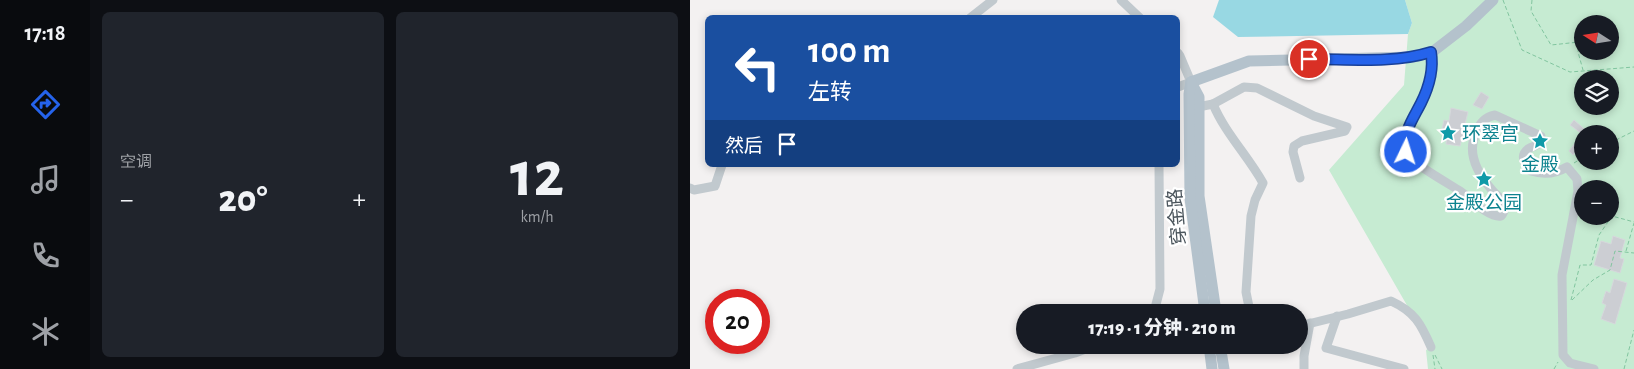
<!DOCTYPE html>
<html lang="zh">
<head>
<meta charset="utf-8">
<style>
	body { margin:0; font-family:"Alegreya Sans","Noto Sans SC",sans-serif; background:#20242c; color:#f1f3f6; height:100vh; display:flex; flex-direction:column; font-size:19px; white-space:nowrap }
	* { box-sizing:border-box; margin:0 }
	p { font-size:16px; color:#9ea1a6 }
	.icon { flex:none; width:28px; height:28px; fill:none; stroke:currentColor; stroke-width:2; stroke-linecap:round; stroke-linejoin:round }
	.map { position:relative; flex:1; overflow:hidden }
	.side { display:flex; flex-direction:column; gap:12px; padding:12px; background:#0d0f14; width:600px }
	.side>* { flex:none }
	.banner { position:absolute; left:15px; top:15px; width:475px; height:152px; border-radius:8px; box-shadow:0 2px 8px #0003; background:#1a4fa0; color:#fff; overflow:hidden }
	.needle { width:32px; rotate:282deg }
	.controls { position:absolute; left:884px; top:15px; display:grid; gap:10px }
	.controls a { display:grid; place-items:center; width:45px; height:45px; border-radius:50%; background:#171b24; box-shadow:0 2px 8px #0003; font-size:25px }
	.speed { position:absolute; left:15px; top:289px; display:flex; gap:10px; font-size:25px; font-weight:700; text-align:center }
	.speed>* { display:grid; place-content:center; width:65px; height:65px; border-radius:50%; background:#171b24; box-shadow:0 2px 8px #0003; line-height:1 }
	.speed .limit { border:8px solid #d22; background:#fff; color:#111 }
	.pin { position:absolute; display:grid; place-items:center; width:42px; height:42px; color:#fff; margin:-21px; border:2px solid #fff; border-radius:50%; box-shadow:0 1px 5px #0007 }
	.me { position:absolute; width:55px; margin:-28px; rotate:4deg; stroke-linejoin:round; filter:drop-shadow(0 0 4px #0008) }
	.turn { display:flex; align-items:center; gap:18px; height:105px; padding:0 20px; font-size:22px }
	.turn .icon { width:65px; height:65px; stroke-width:2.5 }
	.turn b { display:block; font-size:35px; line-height:42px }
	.then { display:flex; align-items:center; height:48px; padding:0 20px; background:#0003; gap:10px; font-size:19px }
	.big { font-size:38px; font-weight:800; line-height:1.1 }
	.side .tile { flex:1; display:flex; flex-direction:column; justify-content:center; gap:8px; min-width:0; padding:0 18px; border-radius:8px; background:#20242c }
	.side .dial { align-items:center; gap:0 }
	.dial b { font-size:65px; line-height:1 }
	.heat { display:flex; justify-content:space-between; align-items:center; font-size:28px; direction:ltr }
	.side .tiles { flex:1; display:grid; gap:12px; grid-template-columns:repeat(2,1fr) }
	.trip { position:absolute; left:326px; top:304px; width:292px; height:50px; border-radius:25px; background:#171b24; box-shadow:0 2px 8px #0003; font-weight:800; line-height:50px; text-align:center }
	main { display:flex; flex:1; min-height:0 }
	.tab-bar { display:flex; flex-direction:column; width:90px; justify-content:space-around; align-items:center; background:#090b0e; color:#9ea1a6 }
	.tab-bar .icon { width:35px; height:35px }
	.tab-bar .active { color:#2563eb }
	.tab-bar b { font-size:22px; color:#f1f3f6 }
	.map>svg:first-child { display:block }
</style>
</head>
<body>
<main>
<nav class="tab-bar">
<b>17:18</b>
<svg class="icon active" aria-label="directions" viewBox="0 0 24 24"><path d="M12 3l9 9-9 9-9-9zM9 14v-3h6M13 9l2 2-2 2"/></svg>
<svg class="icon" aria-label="music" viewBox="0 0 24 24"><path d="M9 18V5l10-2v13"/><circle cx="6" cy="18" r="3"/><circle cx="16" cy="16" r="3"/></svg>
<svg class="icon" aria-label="phone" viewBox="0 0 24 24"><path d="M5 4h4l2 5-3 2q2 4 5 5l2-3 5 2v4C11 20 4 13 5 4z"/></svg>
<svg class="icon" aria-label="climate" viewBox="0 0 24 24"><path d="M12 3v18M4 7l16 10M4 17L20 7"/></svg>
</nav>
<section class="side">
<div class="tiles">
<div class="tile"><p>空调</p>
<div class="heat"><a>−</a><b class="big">20°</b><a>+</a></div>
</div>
<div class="tile dial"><b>12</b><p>km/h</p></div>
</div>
</section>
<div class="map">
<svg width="944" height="369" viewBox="0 0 944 369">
	<rect width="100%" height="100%" fill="#f3f1f1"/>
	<path fill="#c6ebd2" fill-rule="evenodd" d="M715,0H944V369H738L736,350L741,347L639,170L714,85L718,34L722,23ZM892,24H920V51H892ZM892,79H920V106H892ZM892,134H920V161H892ZM892,189H920V216H892Z"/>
	<polygon fill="#98d8e3" points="529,0 715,0 722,23 718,34 548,37 523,17"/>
	<g fill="#ccced3" stroke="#d6d8dc">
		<polygon points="791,92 799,97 792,109 783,105"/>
		<polygon points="761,108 778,112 775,124 782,125 777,139 772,138 770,146 756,144 757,135 751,134 754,120 759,121"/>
		<polygon points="884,120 900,134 892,134 892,150 889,147 883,155 879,151 892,134 880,125"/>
		<polygon points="923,236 935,240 930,258 934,259 930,273 904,265 911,241 921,244"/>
		<polygon points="924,279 937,283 925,324 911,319 916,305 912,303 916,291 920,293"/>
	</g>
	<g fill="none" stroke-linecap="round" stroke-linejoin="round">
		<g stroke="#81c59f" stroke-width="1" stroke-dasharray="4 2.5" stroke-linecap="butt">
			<polyline points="813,0 832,50 880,72 944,67"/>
			<polyline points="842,0 841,11 861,45 889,42 888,52 893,70"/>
			<polyline points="920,143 944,131"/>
			<polyline points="884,163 892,158"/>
			<polyline points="936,251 944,223"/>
			<polyline points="881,300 890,265 901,265 909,235 922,216 944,222"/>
			<polyline points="882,300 903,280 920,270 925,251 944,253"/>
			<polyline points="743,355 745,369"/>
			<polyline points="745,355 752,369"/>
			<polyline points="864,369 868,362"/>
			<polyline points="934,369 944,330"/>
		</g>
		<g stroke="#c1c9ce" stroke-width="9">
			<polyline points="431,0 450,18"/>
			<polyline points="280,18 303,0"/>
			<polyline points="488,53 490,56 501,82 488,87"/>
			<path d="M741,53C744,69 739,85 732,100C726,117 706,139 719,157C726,165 759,184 770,191C780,198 799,218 811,216C815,212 815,207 812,201C810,197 805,194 802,190C788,174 776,154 786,133C789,124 795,117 805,115L851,136C852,147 845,144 838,149C829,156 835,165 841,171C854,175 865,174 877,167L887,179L888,191L872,275L873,355L880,363L904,369"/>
			<polyline points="523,104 554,87 567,88 624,116 657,127 655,131 612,141 604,146 603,152 610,178"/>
			<path d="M508,107L523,104C535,133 558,156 573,183L565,200L561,216L556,292L560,312"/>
			<polyline points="0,188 4,190 25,186 32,165"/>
			<polyline points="464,312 470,289 469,165"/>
			<polyline points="647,316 636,348 714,369"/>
			<path d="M610,326L658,314L701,301C725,312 731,324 741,347"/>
			<polyline points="327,369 385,353 406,345"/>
			<polyline points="614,369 614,356 620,323"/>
		</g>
		<g stroke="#b4c2cc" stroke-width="11">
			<polyline points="501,82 559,61 724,57 741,53 776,26 803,0"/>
			<polyline points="501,82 509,97 509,196 526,312"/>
			<polyline points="501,82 499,94 500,198 515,312"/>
			<polyline points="519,345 522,369"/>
			<polyline points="530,345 534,369"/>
		</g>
	</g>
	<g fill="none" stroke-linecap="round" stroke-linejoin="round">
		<g stroke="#184099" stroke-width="12">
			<path id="route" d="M619,59C659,59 703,64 741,52C744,70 739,87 731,103C723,119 712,133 716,152"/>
		</g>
		<use href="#route" stroke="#2563eb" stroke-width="9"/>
	</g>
	<defs>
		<g id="sight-bare" transform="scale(1.35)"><path d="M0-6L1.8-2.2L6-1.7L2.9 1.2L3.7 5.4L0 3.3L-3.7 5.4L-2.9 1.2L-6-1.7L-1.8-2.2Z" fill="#0f9aa8" stroke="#fff" stroke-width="2.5" paint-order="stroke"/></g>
	</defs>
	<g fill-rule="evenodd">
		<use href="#sight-bare" x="758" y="133"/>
		<use href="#sight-bare" x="850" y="141"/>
		<use href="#sight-bare" x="794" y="179"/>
	</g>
	<g text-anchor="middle" stroke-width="4.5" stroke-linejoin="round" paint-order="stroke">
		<g font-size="19" fill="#0d838f" stroke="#fff">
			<text x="772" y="140" text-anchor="start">环翠宫</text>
			<text x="850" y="171">金殿</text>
			<text x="794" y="209">金殿公园</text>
		</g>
		<g font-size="19" fill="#4b555c" stroke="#fff">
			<text transform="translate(486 217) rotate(-95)" y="7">穿金路</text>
		</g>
	</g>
</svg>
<div class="controls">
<a><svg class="needle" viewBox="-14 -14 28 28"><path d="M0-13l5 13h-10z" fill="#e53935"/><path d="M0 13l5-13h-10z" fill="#9ea1a6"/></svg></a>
<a><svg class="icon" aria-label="layers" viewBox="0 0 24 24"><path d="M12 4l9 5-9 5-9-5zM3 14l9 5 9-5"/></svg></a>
<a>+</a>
<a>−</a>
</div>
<div class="speed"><div class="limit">20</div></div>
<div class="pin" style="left:619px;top:59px;background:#d93025"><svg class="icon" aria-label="arrive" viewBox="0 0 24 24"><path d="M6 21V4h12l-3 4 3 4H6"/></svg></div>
<svg class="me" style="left:716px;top:152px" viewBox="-20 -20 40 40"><circle r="17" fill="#2563eb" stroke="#fff" stroke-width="3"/><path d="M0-11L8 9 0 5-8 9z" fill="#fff"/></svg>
<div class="trip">17:19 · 1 分钟 · 210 m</div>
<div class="banner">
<div class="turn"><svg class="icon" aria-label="left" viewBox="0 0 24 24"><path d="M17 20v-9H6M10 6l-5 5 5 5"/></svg><div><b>100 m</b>左转</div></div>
<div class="then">然后<svg class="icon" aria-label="arrive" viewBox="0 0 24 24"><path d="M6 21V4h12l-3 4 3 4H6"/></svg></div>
</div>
</div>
</main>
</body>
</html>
